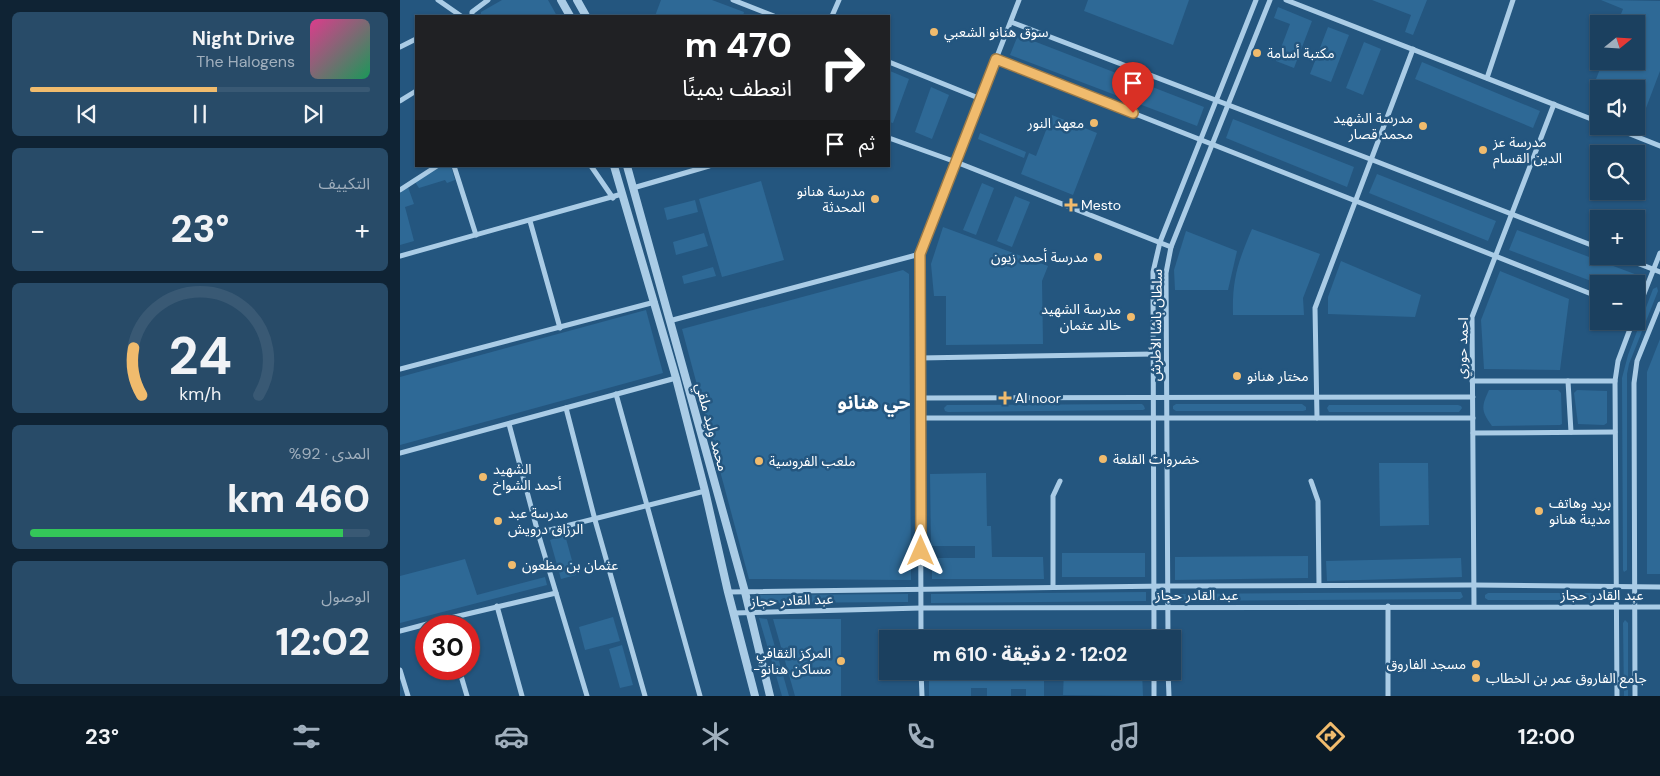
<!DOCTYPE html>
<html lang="ar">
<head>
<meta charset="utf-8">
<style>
	body { margin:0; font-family:"DM Sans","Noto Sans Arabic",sans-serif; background:#284b68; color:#f1f3f6; direction:rtl; height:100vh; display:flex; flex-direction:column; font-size:19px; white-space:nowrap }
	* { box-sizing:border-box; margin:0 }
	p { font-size:16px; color:#a0afbd }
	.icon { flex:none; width:28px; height:28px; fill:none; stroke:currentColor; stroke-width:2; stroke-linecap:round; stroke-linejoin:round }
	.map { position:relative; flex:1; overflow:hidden; direction:ltr }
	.panel { display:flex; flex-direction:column; gap:12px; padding:12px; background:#0f2334; width:400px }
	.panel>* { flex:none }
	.top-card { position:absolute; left:15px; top:15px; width:475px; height:152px; border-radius:0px; box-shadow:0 1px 4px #0004,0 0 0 1px #395974; direction:rtl; background:#202124; color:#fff; overflow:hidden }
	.needle { width:32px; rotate:72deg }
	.buttons { position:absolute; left:1190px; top:15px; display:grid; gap:10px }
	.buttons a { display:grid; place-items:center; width:55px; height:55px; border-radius:0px; background:#1b405f; box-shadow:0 1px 4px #0004,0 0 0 1px #395974; font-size:25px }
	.speed { position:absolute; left:15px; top:615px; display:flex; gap:10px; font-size:25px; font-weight:700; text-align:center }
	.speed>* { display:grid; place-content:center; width:65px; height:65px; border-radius:50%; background:#1b405f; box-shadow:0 1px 4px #0004,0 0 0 1px #395974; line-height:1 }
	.speed .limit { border:8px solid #d22; background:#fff; color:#111 }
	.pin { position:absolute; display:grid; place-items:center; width:42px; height:42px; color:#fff; margin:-51px -21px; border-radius:50% 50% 50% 0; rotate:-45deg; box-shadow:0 0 5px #0007 }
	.pin .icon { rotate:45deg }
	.me { position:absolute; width:55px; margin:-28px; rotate:0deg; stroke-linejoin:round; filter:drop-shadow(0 0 4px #0008) }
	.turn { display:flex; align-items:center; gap:18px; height:105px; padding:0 15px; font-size:22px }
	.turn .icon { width:65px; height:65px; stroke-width:2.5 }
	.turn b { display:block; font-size:35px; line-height:42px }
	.then { display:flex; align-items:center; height:48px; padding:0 15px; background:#0003; gap:10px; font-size:19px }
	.big { font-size:38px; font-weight:800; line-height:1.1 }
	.panel .tile { flex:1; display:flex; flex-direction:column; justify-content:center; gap:8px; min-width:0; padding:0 18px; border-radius:8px; background:#284b68 }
	.panel .dial { align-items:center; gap:0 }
	.dial svg { height:130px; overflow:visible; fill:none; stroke:#395974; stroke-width:7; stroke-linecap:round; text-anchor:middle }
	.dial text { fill:#f1f3f6; stroke:none }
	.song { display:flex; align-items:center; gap:15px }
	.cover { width:60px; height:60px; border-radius:8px; background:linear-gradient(135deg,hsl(330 70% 55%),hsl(150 70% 35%)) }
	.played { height:5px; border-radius:2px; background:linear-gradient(90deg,#f0bb6d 55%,#395974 55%) }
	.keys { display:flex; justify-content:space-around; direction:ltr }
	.heat { display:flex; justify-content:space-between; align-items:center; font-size:28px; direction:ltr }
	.charge { height:8px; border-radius:4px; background:linear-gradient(90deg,#34c759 92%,#395974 0) }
	.trip { position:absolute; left:479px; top:630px; width:302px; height:50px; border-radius:0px; background:#1b405f; box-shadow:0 1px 4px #0004,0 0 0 1px #395974; font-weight:800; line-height:50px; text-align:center; direction:rtl }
	.tabs { display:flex; height:80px; justify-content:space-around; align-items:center; background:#0b1a26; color:#a0afbd }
	.tabs .icon { width:35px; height:35px }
	.tabs .current { color:#f0bb6d }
	.tabs b { font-size:22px; color:#f1f3f6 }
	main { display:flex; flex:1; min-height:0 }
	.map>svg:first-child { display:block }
</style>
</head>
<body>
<main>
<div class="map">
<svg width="1260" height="696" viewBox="0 0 1260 696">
	<rect width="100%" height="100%" fill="#24567f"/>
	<g fill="#2e6996">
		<polygon points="102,0 148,0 157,16 81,16 81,12"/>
		<polygon points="261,0 312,0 344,12 343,16 255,16"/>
		<polygon points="688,0 789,0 773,45 684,11"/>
		<polygon points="972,0 1027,0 1013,35 1005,32 1011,15"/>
		<polygon points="1201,0 1260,1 1260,71 1246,108 1236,104 1236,89 1199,89 1193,87 1203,61 1236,61 1236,24 1217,24 1223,9"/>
		<polygon points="878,7 912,21 894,68 876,61 890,24 874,18"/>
		<polygon points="928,27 949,35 931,82 910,74"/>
		<polygon points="618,35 804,107 797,126 610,55"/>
		<polygon points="964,42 981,49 963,95 946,88"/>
		<polygon points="1022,62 1140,111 1133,128 1015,79"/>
		<polygon points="490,71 509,79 493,123 489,122"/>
		<polygon points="531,87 549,95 532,139 515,132"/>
		<polygon points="652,115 697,133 673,195 621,174 629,153 636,156"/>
		<polygon points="833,119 954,167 947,187 826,138"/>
		<polygon points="580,133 626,152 624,158 578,139"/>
		<polygon points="40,166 51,166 55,180 47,183 45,180 19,188 15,182"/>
		<polygon points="977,174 1096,221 1088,241 969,193"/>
		<polygon points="361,181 384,260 322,277 299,199"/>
		<polygon points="582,183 594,188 576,235 563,230"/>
		<polygon points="8,187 14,204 5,207 14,241 0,245 0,192"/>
		<polygon points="615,196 630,202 612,247 597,241"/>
		<polygon points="295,200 298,212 267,220 264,208"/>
		<polygon points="543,227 648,266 642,281 643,344 546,345 546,296 534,296 531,264"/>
		<path d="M852,229L920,254L903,298L904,315H833C832,279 838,262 852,229Z"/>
		<polygon points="1117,230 1240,276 1236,285 1199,284 1109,250"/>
		<polygon points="786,231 837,251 828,290 775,290 774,270"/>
		<polygon points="304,233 308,246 276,255 273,242"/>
		<polygon points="941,261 1021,295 1015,317 928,314 928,297"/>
		<polygon points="313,267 316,276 284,284 282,276"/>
		<polygon points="503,270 509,274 511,580 349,579 282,329"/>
		<polygon points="1100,271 1169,299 1160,370 1084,369 1081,320"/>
		<polygon points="1257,287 1258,291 1229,364 1227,374 1227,570 1224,572 1223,570 1222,378 1228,355 1253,289"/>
		<polygon points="246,310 263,373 0,445 0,377"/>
		<polygon points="1260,339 1260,574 1247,574 1247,372"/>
		<path d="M1089,390H1158L1161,393L1162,424L1160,425L1092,426C1081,411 1081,407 1089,390Z"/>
		<polygon points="1177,390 1207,391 1207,423 1204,425 1178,424 1174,393"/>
		<polygon points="742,404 744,406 745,409 743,410 548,412 545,411 544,408 547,405"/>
		<polygon points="776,404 902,404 906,407 906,410 903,411 776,411 773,409 773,406"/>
		<polygon points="929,405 1058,405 1061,406 1062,408 1059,412 929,412 927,408"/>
		<polygon points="979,463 1028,463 1029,525 980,526"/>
		<polygon points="586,473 587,526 591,526 592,557 643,557 644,579 532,579 532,558 575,558 575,546 531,546 530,474"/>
		<polygon points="165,535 176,575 161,579 150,540"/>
		<rect x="662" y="553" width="83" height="24"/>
		<polygon points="908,556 908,578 775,580 775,557"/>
		<polygon points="1061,558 1062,577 927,581 926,561"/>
		<polygon points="65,559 77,595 145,577 147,585 0,623 0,576"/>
		<polygon points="746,592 746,601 531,603 531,594"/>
		<polygon points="1061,592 1063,597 1060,599 776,601 776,594"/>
		<polygon points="1088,593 1196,593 1200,596 1196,600 1088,600 1085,598 1085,595"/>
		<polygon points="508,594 508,602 355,603 354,595"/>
		<polygon points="213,617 220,641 185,650 179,627"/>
		<polygon points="359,618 367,619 389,696 382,696"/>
		<polygon points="373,619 441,619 441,696 395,696"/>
		<polygon points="1225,620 1228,623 1228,696 1224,696 1223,623"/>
		<polygon points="222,645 233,685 220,688 209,649"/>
		<polygon points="664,671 742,671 743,696 663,695"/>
		<polygon points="644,672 644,696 626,696 626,689 611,689 611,696 587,696 587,688 571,688 571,696 529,696 529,673"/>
	</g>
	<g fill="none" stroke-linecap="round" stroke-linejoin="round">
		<g stroke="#aacce6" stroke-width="5">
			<polyline points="38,0 61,16"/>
			<polyline points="333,0 374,16"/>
			<polyline points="886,0 1199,122"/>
			<polyline points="72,16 72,12 88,0"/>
			<polyline points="432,16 439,0"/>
			<polyline points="611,22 970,159 1199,248"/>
			<polyline points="0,47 16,39"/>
			<polyline points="596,59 1199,297"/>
			<polyline points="489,62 581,99"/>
			<polyline points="1087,78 1113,0"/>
			<polyline points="0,101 16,91"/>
			<polyline points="1210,126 1260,146"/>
			<polyline points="489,138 556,162 771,247"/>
			<polyline points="54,166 76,235"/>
			<polyline points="191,166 213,198"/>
			<polyline points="233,188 309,166"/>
			<polyline points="0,190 37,166"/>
			<polyline points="130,221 160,328"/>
			<polyline points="0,256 222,194"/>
			<polyline points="1219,256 1260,272"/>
			<polyline points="1236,314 1260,253"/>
			<polyline points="269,321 520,254"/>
			<polyline points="520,358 754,354"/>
			<polyline points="0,369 255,302"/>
			<polyline points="1072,381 1215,381"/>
			<polyline points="1168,381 1171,432"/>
			<polyline points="216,394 300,696"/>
			<polyline points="520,398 1073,397"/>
			<polyline points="166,408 195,520 245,696"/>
			<polyline points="521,418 1073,418"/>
			<polyline points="917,418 915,308 1013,49"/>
			<polyline points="109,424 138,533 187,696"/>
			<polyline points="1073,433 1215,432"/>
			<polyline points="0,453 276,378"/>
			<polyline points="911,481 918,501 919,585"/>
			<polyline points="138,533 305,491"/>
			<polyline points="653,587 653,496 660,481"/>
			<polyline points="328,592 768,586 1074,585 1260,587"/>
			<polyline points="97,606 122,696"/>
			<polyline points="1074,606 1072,317 1154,104"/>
			<polyline points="334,613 521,608 1260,607"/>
			<polyline points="46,619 48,626"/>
			<polyline points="0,631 46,619 156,593"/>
			<polyline points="521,639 520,254 619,0"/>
			<polyline points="754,639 753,272 760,242 856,0"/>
			<polyline points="768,639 766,273 771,247 870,0"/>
			<polyline points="59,669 67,696"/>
			<polyline points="0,670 8,696"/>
			<polyline points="521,671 522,696"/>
			<polyline points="754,671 754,696"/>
			<polyline points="768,671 769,696"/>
			<polyline points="988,696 988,606"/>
			<polyline points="1217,696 1215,381 1218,361 1233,321"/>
			<polyline points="1235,696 1234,383 1237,361 1260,304"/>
		</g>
		<g stroke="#aacce6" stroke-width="8">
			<polyline points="161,0 170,16"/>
			<polyline points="177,0 186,16"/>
			<polyline points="214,166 276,378 305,491 328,592 355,696"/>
			<polyline points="227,166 345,592 370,696"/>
		</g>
	</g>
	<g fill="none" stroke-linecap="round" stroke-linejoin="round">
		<g stroke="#9c7a47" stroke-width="12">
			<polyline id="route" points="521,551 520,254 596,59 733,113"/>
		</g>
		<use href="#route" stroke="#f0bb6d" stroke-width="9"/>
	</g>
	<g fill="#f0bb6d" stroke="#24567f" stroke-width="2">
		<circle cx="534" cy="32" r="5"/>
		<circle cx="857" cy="53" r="5"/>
		<circle cx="694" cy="123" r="5"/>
		<circle cx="1023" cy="126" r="5"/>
		<circle cx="1083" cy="150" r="5"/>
		<circle cx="475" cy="199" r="5"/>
		<path d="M668.5 197.5h5v5h5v5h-5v5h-5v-5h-5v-5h5z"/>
		<circle cx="698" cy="257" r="5"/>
		<circle cx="731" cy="317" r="5"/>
		<circle cx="837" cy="376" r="5"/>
		<path d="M602.5 390.5h5v5h5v5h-5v5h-5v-5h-5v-5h5z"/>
		<circle cx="703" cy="459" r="5"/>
		<circle cx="359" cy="461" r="5"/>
		<circle cx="83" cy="477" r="5"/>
		<circle cx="1139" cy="511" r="5"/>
		<circle cx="98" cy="521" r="5"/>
		<circle cx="112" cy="565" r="5"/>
		<circle cx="441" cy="661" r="5"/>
		<circle cx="1076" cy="664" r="5"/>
		<circle cx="1076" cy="678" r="5"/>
	</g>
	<g text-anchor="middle" stroke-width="5" stroke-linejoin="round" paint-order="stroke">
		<g font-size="14" fill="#fff" stroke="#24567f" text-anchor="start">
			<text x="544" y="37">سوق هنانو الشعبي</text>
			<text x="867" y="58">مكتبة أسامة</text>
			<text x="1013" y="123" text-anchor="end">مدرسة الشهيد<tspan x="1013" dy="16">محمد قصار</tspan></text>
			<text x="684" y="128" text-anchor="end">معهد النور</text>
			<text x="1093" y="147">مدرسة عز<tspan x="1093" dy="16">الدين القسام</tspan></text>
			<text x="465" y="196" text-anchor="end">مدرسة هنانو<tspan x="465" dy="16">المحدثة</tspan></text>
			<text x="681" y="210">Mesto</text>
			<text x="688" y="262" text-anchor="end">مدرسة أحمد زيون</text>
			<text x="721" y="314" text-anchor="end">مدرسة الشهيد<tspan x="721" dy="16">خالد عثمان</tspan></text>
			<text x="847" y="381">مختار هنانو</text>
			<text x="615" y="403">Al noor</text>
			<text x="713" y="464">خضروات القلعة</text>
			<text x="369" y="466">ملعب الفروسية</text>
			<text x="93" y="474">الشهيد<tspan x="93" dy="16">أحمد الشواخ</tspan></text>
			<text x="1149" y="508">بريد وهاتف<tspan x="1149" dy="16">مدينة هنانو</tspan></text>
			<text x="108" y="518">مدرسة عبد<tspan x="108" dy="16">الرزاق درويش</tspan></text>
			<text x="122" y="570">عثمان بن مظعون</text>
			<text x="431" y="658" text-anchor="end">المركز الثقافي<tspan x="431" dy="16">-مساكن هنانو</tspan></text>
			<text x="1066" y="669" text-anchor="end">مسجد الفاروق</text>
			<text x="1086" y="683">جامع الفاروق عمر بن الخطاب</text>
		</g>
		<g font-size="14" fill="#fff" stroke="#24567f">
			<text transform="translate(756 325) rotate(-89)" y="5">سلطان باشا الأطرش</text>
			<text transform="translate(1062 348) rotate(-88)" y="5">احمد حوري</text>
			<text transform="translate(312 427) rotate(75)" y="5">محمد وليد ملقي</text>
			<text x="797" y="600">عبد القادر حجاز</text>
			<text x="1202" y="600">عبد القادر حجاز</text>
			<text transform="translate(392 600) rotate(-2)" y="5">عبد القادر حجاز</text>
		</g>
		<g font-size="19" font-weight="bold" fill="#fff" stroke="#24567f">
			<text x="474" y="409">حي هنانو</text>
		</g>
	</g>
</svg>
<div class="buttons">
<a><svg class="needle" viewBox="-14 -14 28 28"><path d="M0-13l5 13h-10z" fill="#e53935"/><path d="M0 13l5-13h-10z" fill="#a0afbd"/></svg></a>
<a><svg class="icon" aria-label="sound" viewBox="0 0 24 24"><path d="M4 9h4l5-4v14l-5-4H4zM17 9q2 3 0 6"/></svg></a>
<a><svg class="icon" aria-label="search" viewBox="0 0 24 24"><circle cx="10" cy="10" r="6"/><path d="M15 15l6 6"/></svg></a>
<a>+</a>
<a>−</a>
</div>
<div class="speed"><div class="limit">30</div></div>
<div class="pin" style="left:733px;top:113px;background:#d93025"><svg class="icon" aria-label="arrive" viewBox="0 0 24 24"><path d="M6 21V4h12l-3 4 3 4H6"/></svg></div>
<svg class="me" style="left:521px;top:551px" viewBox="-20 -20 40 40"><path d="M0-17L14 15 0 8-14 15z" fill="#f0bb6d" stroke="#fff" stroke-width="4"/></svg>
<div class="trip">12:02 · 2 دقيقة · 610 m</div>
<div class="top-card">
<div class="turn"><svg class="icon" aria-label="right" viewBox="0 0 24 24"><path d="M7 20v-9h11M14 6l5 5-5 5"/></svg><div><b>470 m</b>انعطف يمينًا</div></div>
<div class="then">ثم<svg class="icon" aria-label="arrive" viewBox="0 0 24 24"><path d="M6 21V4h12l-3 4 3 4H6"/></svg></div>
</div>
</div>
<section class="panel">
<div class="tile">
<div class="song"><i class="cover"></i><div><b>Night Drive</b><p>The Halogens</p></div></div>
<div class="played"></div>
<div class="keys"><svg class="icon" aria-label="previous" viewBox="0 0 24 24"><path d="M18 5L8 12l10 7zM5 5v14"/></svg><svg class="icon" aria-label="pause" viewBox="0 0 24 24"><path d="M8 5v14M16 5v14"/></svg><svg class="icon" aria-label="next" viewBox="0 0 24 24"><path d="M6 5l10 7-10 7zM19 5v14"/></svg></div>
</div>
<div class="tile"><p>التكييف</p>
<div class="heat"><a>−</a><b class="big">23°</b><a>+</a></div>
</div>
<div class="tile dial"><svg viewBox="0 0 100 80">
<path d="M14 69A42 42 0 1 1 86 69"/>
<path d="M14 69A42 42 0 0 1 9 40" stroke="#f0bb6d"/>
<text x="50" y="56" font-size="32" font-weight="700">24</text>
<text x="50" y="72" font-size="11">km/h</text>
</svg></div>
<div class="tile"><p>المدى · 92%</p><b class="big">460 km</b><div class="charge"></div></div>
<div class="tile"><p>الوصول</p><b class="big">12:02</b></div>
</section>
</main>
<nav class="tabs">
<b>12:00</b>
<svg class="icon current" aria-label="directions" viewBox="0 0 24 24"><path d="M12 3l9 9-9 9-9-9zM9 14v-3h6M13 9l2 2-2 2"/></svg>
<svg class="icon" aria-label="music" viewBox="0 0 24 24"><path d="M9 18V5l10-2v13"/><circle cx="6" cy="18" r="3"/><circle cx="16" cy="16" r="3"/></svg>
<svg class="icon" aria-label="phone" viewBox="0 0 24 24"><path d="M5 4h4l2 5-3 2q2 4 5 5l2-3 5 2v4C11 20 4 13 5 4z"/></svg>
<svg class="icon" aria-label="climate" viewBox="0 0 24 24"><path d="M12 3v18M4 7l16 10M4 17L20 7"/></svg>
<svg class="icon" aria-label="car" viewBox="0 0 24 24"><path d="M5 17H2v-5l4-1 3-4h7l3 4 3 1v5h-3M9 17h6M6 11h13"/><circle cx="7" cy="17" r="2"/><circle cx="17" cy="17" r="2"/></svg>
<svg class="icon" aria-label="filters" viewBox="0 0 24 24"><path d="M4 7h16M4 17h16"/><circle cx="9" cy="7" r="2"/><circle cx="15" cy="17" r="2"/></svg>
<b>23°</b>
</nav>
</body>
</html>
